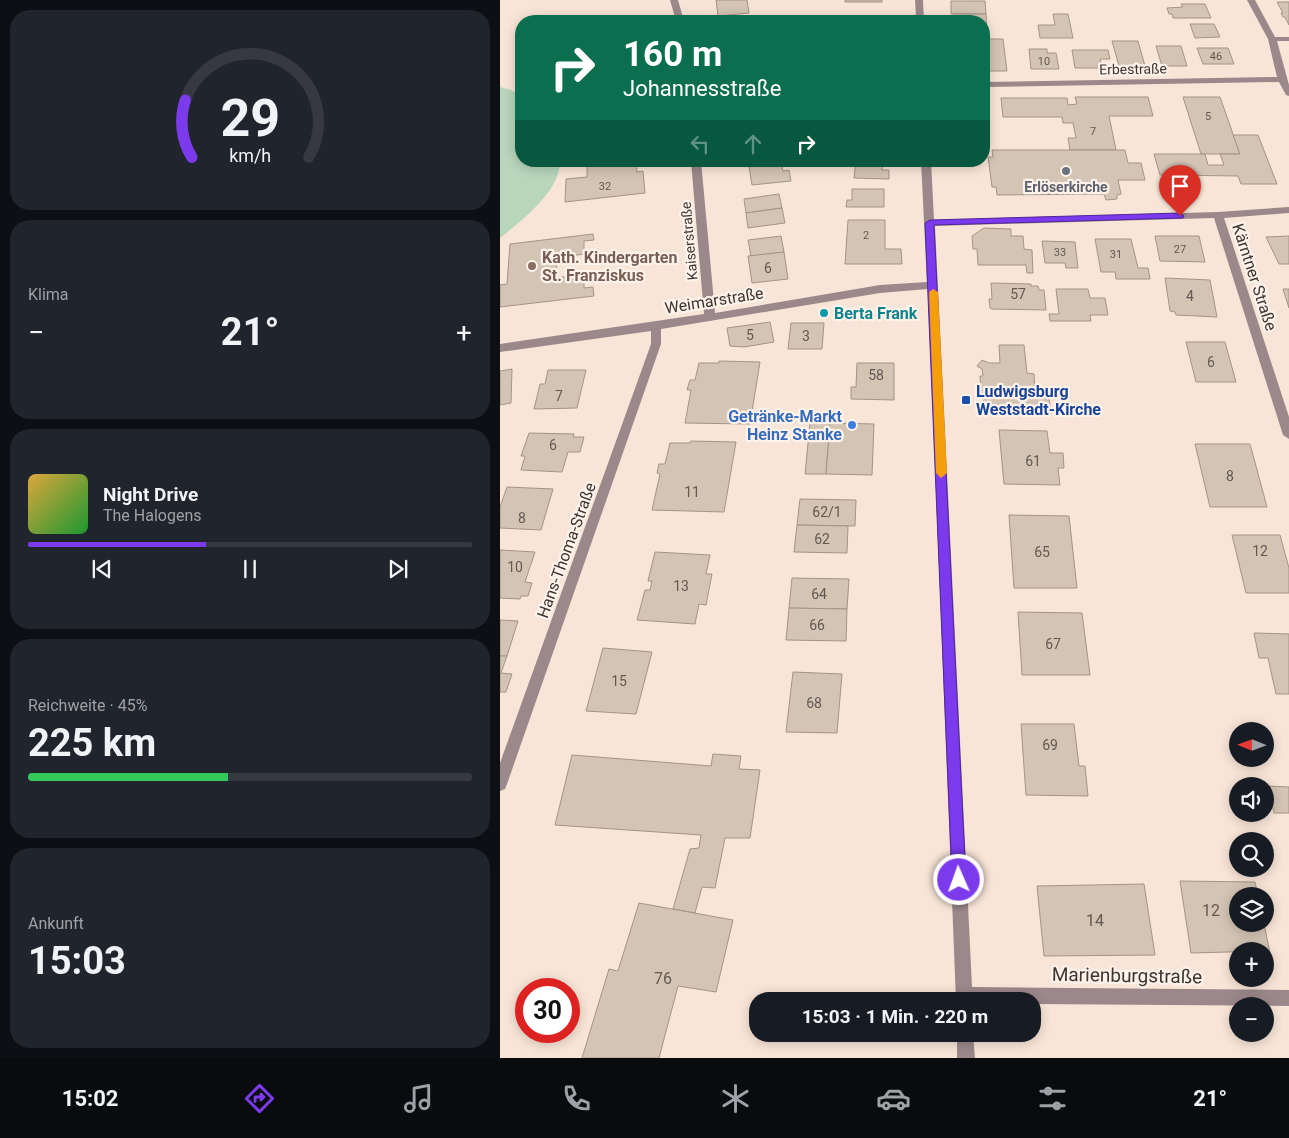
<!DOCTYPE html>
<html lang="de">
<head>
<meta charset="utf-8">
<style>
	body { margin:0; font-family:Roboto,sans-serif; background:#20242c; color:#f1f3f6; height:100vh; display:flex; flex-direction:column; font-size:19px; white-space:nowrap }
	* { box-sizing:border-box; margin:0 }
	p { font-size:16px; color:#9ea1a6 }
	.icon { flex:none; width:28px; height:28px; fill:none; stroke:currentColor; stroke-width:2; stroke-linecap:round; stroke-linejoin:round }
	.map { position:relative; flex:1; overflow:hidden }
	.sheet { display:flex; flex-direction:column; gap:10px; padding:10px; background:#0d0f14; width:500px }
	.sheet>* { flex:none }
	.banner { position:absolute; left:15px; top:15px; width:475px; height:152px; border-radius:20px; box-shadow:0 2px 12px #0003; background:#0b6e4f; color:#fff; overflow:hidden }
	.needle { width:32px; rotate:271deg }
	.tools { position:absolute; left:729px; top:722px; display:grid; gap:10px }
	.tools a { display:grid; place-items:center; width:45px; height:45px; border-radius:50%; background:#171b24; box-shadow:0 2px 12px #0003; font-size:25px }
	.speed { position:absolute; left:15px; top:978px; display:flex; gap:10px; font-size:25px; font-weight:700; text-align:center }
	.speed>* { display:grid; place-content:center; width:65px; height:65px; border-radius:50%; background:#171b24; box-shadow:0 2px 12px #0003; line-height:1 }
	.speed .limit { border:8px solid #d22; background:#fff; color:#111 }
	.pin { position:absolute; display:grid; place-items:center; width:42px; height:42px; color:#fff; margin:-51px -21px; border-radius:50% 50% 50% 0; rotate:-45deg; box-shadow:0 0 5px #0007 }
	.pin .icon { rotate:45deg }
	.me { position:absolute; width:55px; margin:-28px; rotate:358deg; stroke-linejoin:round; filter:drop-shadow(0 0 4px #0008) }
	.turn { display:flex; align-items:center; gap:18px; height:105px; padding:0 25px; font-size:22px }
	.turn .icon { width:65px; height:65px; stroke-width:2.5 }
	.turn b { display:block; font-size:35px; line-height:42px }
	.lanes { display:flex; align-items:center; height:48px; padding:0 25px; background:#0003; justify-content:center; gap:25px; direction:ltr }
	.lanes .off { opacity:.35 }
	.big { font-size:38px; font-weight:700; line-height:1.1 }
	.sheet .card { flex:1; display:flex; flex-direction:column; justify-content:center; gap:8px; min-width:0; padding:0 18px; border-radius:20px; background:#20242c }
	.sheet .dial { align-items:center; gap:0 }
	.dial svg { height:130px; overflow:visible; fill:none; stroke:#363941; stroke-width:7; stroke-linecap:round; text-anchor:middle }
	.dial text { fill:#f1f3f6; stroke:none }
	.song { display:flex; align-items:center; gap:15px }
	.cover { width:60px; height:60px; border-radius:8px; background:linear-gradient(135deg,hsl(40 70% 55%),hsl(130 70% 35%)) }
	.played { height:5px; border-radius:2px; background:linear-gradient(90deg,#7c3aed 40%,#363941 40%) }
	.keys { display:flex; justify-content:space-around; direction:ltr }
	.heat { display:flex; justify-content:space-between; align-items:center; font-size:28px; direction:ltr }
	.charge { height:8px; border-radius:4px; background:linear-gradient(90deg,#34c759 45%,#363941 0) }
	.trip { position:absolute; left:249px; top:992px; width:292px; height:50px; border-radius:20px; background:#171b24; box-shadow:0 2px 12px #0003; font-weight:700; line-height:50px; text-align:center }
	.tabs { display:flex; height:80px; justify-content:space-around; align-items:center; background:#090b0e; color:#9ea1a6 }
	.tabs .icon { width:35px; height:35px }
	.tabs .selected { color:#7c3aed }
	.tabs b { font-size:22px; color:#f1f3f6 }
	main { display:flex; flex:1; min-height:0 }
	.map>svg:first-child { display:block }
</style>
</head>
<body>
<main>
<section class="sheet">
<div class="card dial"><svg viewBox="0 0 100 80">
<path d="M14 69A42 42 0 1 1 86 69"/>
<path d="M14 69A42 42 0 0 1 10 34" stroke="#7c3aed"/>
<text x="50" y="56" font-size="32" font-weight="700">29</text>
<text x="50" y="72" font-size="11">km/h</text>
</svg></div>
<div class="card"><p>Klima</p>
<div class="heat"><a>−</a><b class="big">21°</b><a>+</a></div>
</div>
<div class="card">
<div class="song"><i class="cover"></i><div><b>Night Drive</b><p>The Halogens</p></div></div>
<div class="played"></div>
<div class="keys"><svg class="icon" aria-label="previous" viewBox="0 0 24 24"><path d="M18 5L8 12l10 7zM5 5v14"/></svg><svg class="icon" aria-label="pause" viewBox="0 0 24 24"><path d="M8 5v14M16 5v14"/></svg><svg class="icon" aria-label="next" viewBox="0 0 24 24"><path d="M6 5l10 7-10 7zM19 5v14"/></svg></div>
</div>
<div class="card"><p>Reichweite · 45%</p><b class="big">225 km</b><div class="charge"></div></div>
<div class="card"><p>Ankunft</p><b class="big">15:03</b></div>
</section>
<div class="map">
<svg width="789" height="1058" viewBox="0 0 789 1058">
	<rect width="100%" height="100%" fill="#f8e5d7"/>
	<path fill="#b7d6bc" d="M0,87L11,90L21,96V161H60C60,192 22,220 0,238Z"/>
	<g fill="#d3c4b4" stroke="#a39485">
		<polygon points="216,0 247,0 249,13 218,16"/>
		<rect x="345" y="0" width="37" height="2"/>
		<polygon points="451,1 485,1 486,14 451,14"/>
		<polygon points="777,2 789,2 789,25 785,17 783,17 781,13 783,13"/>
		<polygon points="681,4 705,4 711,18 673,18 672,14 669,14 667,8 683,7"/>
		<polygon points="454,14 486,14 487,32 484,32 484,21 454,21"/>
		<polygon points="553,14 568,14 573,38 540,38 538,25 555,25"/>
		<polygon points="690,24 714,24 720,37 695,38"/>
		<polygon points="484,39 503,39 507,71 484,71"/>
		<polygon points="612,41 638,41 645,66 619,66"/>
		<polygon points="656,46 681,46 687,66 662,66"/>
		<polygon points="697,48 728,48 734,64 703,64"/>
		<polygon points="529,49 547,49 547,53 556,53 559,69 531,69"/>
		<polygon points="572,50 608,50 610,59 600,59 602,68 575,68"/>
		<polygon points="575,97 648,97 653,116 609,116 616,150 570,150 568,138 576,138 573,123 563,123 562,117 503,117 501,98 567,98 568,105 577,104"/>
		<polygon points="683,97 720,97 740,154 701,154"/>
		<polygon points="733,135 758,135 777,184 741,184 738,176 660,175 654,154 705,154 708,165 724,165 720,154 740,154"/>
		<polygon points="492,150 625,150 628,163 641,163 645,180 618,180 621,194 617,195 617,199 606,200 604,194 497,195 496,187 492,187 488,157 493,157"/>
		<polygon points="87,161 136,161 137,172 143,171 145,193 65,202 66,179 87,177"/>
		<polygon points="248,161 281,161 283,171 289,170 291,181 252,185"/>
		<polygon points="356,161 383,161 382,170 389,170 389,179 354,178"/>
		<polygon points="352,189 384,189 384,207 346,207 347,200 352,200"/>
		<polygon points="279,194 282,208 246,213 244,199"/>
		<polygon points="282,208 285,223 248,228 246,213"/>
		<polygon points="348,220 385,220 385,249 401,249 402,264 345,264"/>
		<polygon points="484,228 511,229 511,236 523,236 524,249 532,250 533,273 527,273 526,265 478,265 477,249 473,249 472,236"/>
		<polygon points="93,234 94,240 84,241 84,254 57,258 56,278 84,274 84,288 93,287 94,296 0,307 0,285 7,284 10,244"/>
		<polygon points="281,236 284,252 251,256 248,240"/>
		<polygon points="655,236 699,236 705,262 660,261"/>
		<polygon points="789,236 789,264 779,264 766,237"/>
		<polygon points="595,239 631,239 638,268 648,268 650,279 616,279 615,272 601,272"/>
		<polygon points="542,241 575,242 578,268 566,268 565,263 545,263"/>
		<polygon points="284,252 288,279 252,283 248,256"/>
		<polygon points="665,278 710,280 717,317 676,315 675,312 670,311"/>
		<polygon points="491,283 531,284 531,286 538,286 539,290 544,290 546,310 492,309 490,308 489,299 492,299"/>
		<polygon points="556,289 588,289 590,298 605,298 608,315 590,315 591,321 550,321 549,314 559,314"/>
		<polygon points="783,289 789,289 789,308"/>
		<polygon points="270,322 274,342 244,347 230,346 227,328"/>
		<polygon points="291,323 324,323 322,349 288,349"/>
		<polygon points="686,342 725,342 736,382 696,382"/>
		<polygon points="499,345 524,345 527,373 534,374 535,391 554,391 554,398 549,398 551,414 532,414 532,405 493,405 489,409 481,404 484,400 484,393 481,393 480,376 483,376 482,369 477,366 482,360 489,363 500,363"/>
		<polygon points="219,361 260,362 250,424 185,423 191,390 187,390 190,380 195,380 199,363 219,363"/>
		<polygon points="357,363 394,363 394,400 351,399 351,387 356,387"/>
		<polygon points="12,369 11,403 0,405 0,371"/>
		<polygon points="48,370 86,370 77,408 34,409 40,384 45,384"/>
		<polygon points="310,423 330,423 326,474 305,474"/>
		<polygon points="330,423 374,424 372,475 326,474"/>
		<polygon points="499,430 547,431 550,453 563,453 564,468 558,468 560,485 504,484"/>
		<polygon points="29,433 74,434 73,437 84,437 80,452 68,452 62,472 21,470 25,456 21,456"/>
		<polygon points="191,441 236,442 224,512 152,510 160,474 157,473 159,464 165,464 170,443 190,443"/>
		<polygon points="695,444 750,444 767,507 710,507"/>
		<polygon points="7,487 53,489 41,530 0,528 0,507"/>
		<polygon points="300,499 356,500 355,526 297,525"/>
		<polygon points="509,515 569,516 577,588 514,588"/>
		<polygon points="297,525 348,526 347,553 294,552"/>
		<polygon points="732,535 780,535 789,568 789,593 746,593"/>
		<polygon points="0,550 35,552 25,582 32,583 28,596 21,596 20,599 0,598"/>
		<polygon points="155,552 210,555 206,574 212,574 206,605 199,604 195,624 137,620 145,590 150,590 152,581 148,581"/>
		<polygon points="292,578 349,579 347,609 289,608"/>
		<polygon points="289,608 347,609 346,641 286,640"/>
		<polygon points="518,612 582,613 590,675 522,675"/>
		<polygon points="0,620 18,621 7,656 0,656"/>
		<polygon points="754,633 789,634 789,694 776,694 768,658 759,658"/>
		<polygon points="103,648 152,652 136,714 86,711"/>
		<polygon points="0,656 7,656 1,673 12,674 6,692 0,692"/>
		<polygon points="293,672 342,674 337,733 286,732"/>
		<polygon points="521,724 574,724 579,766 585,766 588,796 526,795"/>
		<polygon points="213,754 241,756 239,769 260,770 250,838 225,838 215,888 202,887 195,913 173,909 190,849 199,848 201,835 55,825 72,755 211,766"/>
		<polygon points="768,786 789,787 789,813 774,813"/>
		<polygon points="680,881 755,882 758,896 738,896 738,924 764,924 770,953 765,953 765,951 691,953"/>
		<polygon points="644,884 655,955 544,956 537,886"/>
		<polygon points="139,903 233,920 216,992 178,986 159,1058 82,1058 109,969 118,971"/>
	</g>
	<g fill="none" stroke-linecap="round" stroke-linejoin="round">
		<g fill="#9b888a" fill-rule="evenodd">
			<polygon points="170,0 178,0 184,21 176,21"/>
			<polygon points="415,0 423,0 424,21 384,21 388,19 416,17"/>
			<polygon points="747,0 755,0 775,37 789,37 789,41 777,41 789,85 789,96 786,95 779,82 484,87 484,82 777,77 768,39"/>
			<polygon points="191,161 201,161 215,313 380,285 427,282 421,161 431,161 434,220 718,212 789,207 789,213 724,218 789,417 789,439 783,435 714,218 435,226 472,987 789,990 789,1006 532,1004 532,1001 456,1001 428,289 380,293 161,329 161,344 7,784 5,789 0,791 0,763 151,344 151,331 0,352 0,344 204,314"/>
			<polygon points="457,1034 473,1034 475,1058 457,1058"/>
		</g>
	</g>
	<polygon fill="#7c3aed" stroke="#51269a" points="680,213 684,216 683,218 434,225 466,880 464,885 459,887 454,885 452,880 425,223 430,220"/>
	<polygon fill="#f59e0b" points="433,289 438,292 447,473 441,478 436,473 429,292"/>
	<circle fill="#6b7280" stroke="#fff3eb" stroke-width="2" cx="566" cy="171" r="5"/>
	<circle fill="#8d6e63" stroke="#fff3eb" stroke-width="2" cx="32" cy="266" r="5"/>
	<circle fill="#0f9aa8" stroke="#fff3eb" stroke-width="2" cx="324" cy="313" r="5"/>
	<rect fill="#1a4fb4" stroke="#fff3eb" stroke-width="2" x="461" y="395" width="10" height="10" rx="2.5"/>
	<circle fill="#3f7fe0" stroke="#fff3eb" stroke-width="2" cx="352" cy="425" r="5"/>
	<g text-anchor="middle" stroke-width="4.5" stroke-linejoin="round" paint-order="stroke">
		<g font-size="11" fill="#625951">
			<text x="716" y="60">46</text>
			<text x="544" y="65">10</text>
			<text x="708" y="120">5</text>
			<text x="593" y="135">7</text>
			<text x="105" y="190">32</text>
			<text x="366" y="239">2</text>
			<text x="680" y="253">27</text>
			<text x="560" y="256">33</text>
			<text x="616" y="258">31</text>
		</g>
		<g font-size="14" fill="#3d3530" stroke="#fff3eb">
			<text transform="translate(633 69) rotate(-1)" y="5">Erbestraße</text>
			<text transform="translate(189 241) rotate(-95)" y="5">Kaiserstraße</text>
		</g>
		<g font-size="14" font-weight="bold" fill="#5b616d" stroke="#fff3eb">
			<text x="566" y="192">Erlöserkirche</text>
		</g>
		<g font-size="14" fill="#625951">
			<text x="268" y="273">6</text>
			<text x="518" y="299">57</text>
			<text x="690" y="301">4</text>
			<text x="250" y="340">5</text>
			<text x="306" y="341">3</text>
			<text x="711" y="367">6</text>
			<text x="376" y="380">58</text>
			<text x="59" y="401">7</text>
			<text x="53" y="450">6</text>
			<text x="533" y="466">61</text>
			<text x="730" y="481">8</text>
			<text x="192" y="497">11</text>
			<text x="327" y="517">62/1</text>
			<text x="22" y="523">8</text>
			<text x="322" y="544">62</text>
			<text x="760" y="556">12</text>
			<text x="542" y="557">65</text>
			<text x="15" y="572">10</text>
			<text x="181" y="591">13</text>
			<text x="319" y="599">64</text>
			<text x="317" y="630">66</text>
			<text x="553" y="649">67</text>
			<text x="119" y="686">15</text>
			<text x="314" y="708">68</text>
			<text x="550" y="750">69</text>
		</g>
		<g font-size="16" font-weight="bold" fill="#785e54" stroke="#fff3eb" text-anchor="start">
			<text x="42" y="263">Kath. Kindergarten<tspan x="42" dy="18">St. Franziskus</tspan></text>
		</g>
		<g font-size="16" fill="#3d3530" stroke="#fff3eb">
			<text transform="translate(755 277) rotate(72)" y="6">Kärntner Straße</text>
			<text transform="translate(214 300) rotate(-9)" y="6">Weimarstraße</text>
			<text transform="translate(66 550) rotate(-70)" y="6">Hans-Thoma-Straße</text>
		</g>
		<g font-size="16" font-weight="bold" fill="#0d838f" stroke="#fff3eb" text-anchor="start">
			<text x="334" y="319">Berta Frank</text>
		</g>
		<g font-size="16" font-weight="bold" fill="#164399" stroke="#fff3eb" text-anchor="start">
			<text x="476" y="397">Ludwigsburg<tspan x="476" dy="18">Weststadt-Kirche</tspan></text>
		</g>
		<g font-size="16" font-weight="bold" fill="#366cbe" stroke="#fff3eb" text-anchor="end">
			<text x="342" y="422">Getränke-Markt<tspan x="342" dy="18">Heinz Stanke</tspan></text>
		</g>
		<g font-size="16" fill="#625951">
			<text x="711" y="916">12</text>
			<text x="595" y="926">14</text>
			<text x="163" y="984">76</text>
		</g>
		<g font-size="19" fill="#3d3530" stroke="#fff3eb">
			<text transform="translate(627 975) rotate(1)" y="7">Marienburgstraße</text>
		</g>
	</g>
</svg>
<div class="tools">
<a><svg class="needle" viewBox="-14 -14 28 28"><path d="M0-13l5 13h-10z" fill="#e53935"/><path d="M0 13l5-13h-10z" fill="#9ea1a6"/></svg></a>
<a><svg class="icon" aria-label="sound" viewBox="0 0 24 24"><path d="M4 9h4l5-4v14l-5-4H4zM17 9q2 3 0 6"/></svg></a>
<a><svg class="icon" aria-label="search" viewBox="0 0 24 24"><circle cx="10" cy="10" r="6"/><path d="M15 15l6 6"/></svg></a>
<a><svg class="icon" aria-label="layers" viewBox="0 0 24 24"><path d="M12 4l9 5-9 5-9-5zM3 14l9 5 9-5"/></svg></a>
<a>+</a>
<a>−</a>
</div>
<div class="speed"><div class="limit">30</div></div>
<div class="pin" style="left:680px;top:216px;background:#d93025"><svg class="icon" aria-label="arrive" viewBox="0 0 24 24"><path d="M6 21V4h12l-3 4 3 4H6"/></svg></div>
<svg class="me" style="left:459px;top:880px" viewBox="-20 -20 40 40"><circle r="17" fill="#7c3aed" stroke="#fff" stroke-width="3"/><path d="M0-11L8 9 0 5-8 9z" fill="#fff"/></svg>
<div class="trip">15:03 · 1 Min. · 220 m</div>
<div class="banner">
<div class="turn"><svg class="icon" aria-label="right" viewBox="0 0 24 24"><path d="M7 20v-9h11M14 6l5 5-5 5"/></svg><div><b>160 m</b>Johannesstraße</div></div>
<div class="lanes"><svg class="icon off" aria-label="left" viewBox="0 0 24 24"><path d="M17 20v-9H6M10 6l-5 5 5 5"/></svg><svg class="icon off" aria-label="ahead" viewBox="0 0 24 24"><path d="M12 20V5M6 11l6-6 6 6"/></svg><svg class="icon" aria-label="right" viewBox="0 0 24 24"><path d="M7 20v-9h11M14 6l5 5-5 5"/></svg></div>
</div>
</div>
</main>
<nav class="tabs">
<b>15:02</b>
<svg class="icon selected" aria-label="directions" viewBox="0 0 24 24"><path d="M12 3l9 9-9 9-9-9zM9 14v-3h6M13 9l2 2-2 2"/></svg>
<svg class="icon" aria-label="music" viewBox="0 0 24 24"><path d="M9 18V5l10-2v13"/><circle cx="6" cy="18" r="3"/><circle cx="16" cy="16" r="3"/></svg>
<svg class="icon" aria-label="phone" viewBox="0 0 24 24"><path d="M5 4h4l2 5-3 2q2 4 5 5l2-3 5 2v4C11 20 4 13 5 4z"/></svg>
<svg class="icon" aria-label="climate" viewBox="0 0 24 24"><path d="M12 3v18M4 7l16 10M4 17L20 7"/></svg>
<svg class="icon" aria-label="car" viewBox="0 0 24 24"><path d="M5 17H2v-5l4-1 3-4h7l3 4 3 1v5h-3M9 17h6M6 11h13"/><circle cx="7" cy="17" r="2"/><circle cx="17" cy="17" r="2"/></svg>
<svg class="icon" aria-label="filters" viewBox="0 0 24 24"><path d="M4 7h16M4 17h16"/><circle cx="9" cy="7" r="2"/><circle cx="15" cy="17" r="2"/></svg>
<b>21°</b>
</nav>
</body>
</html>
